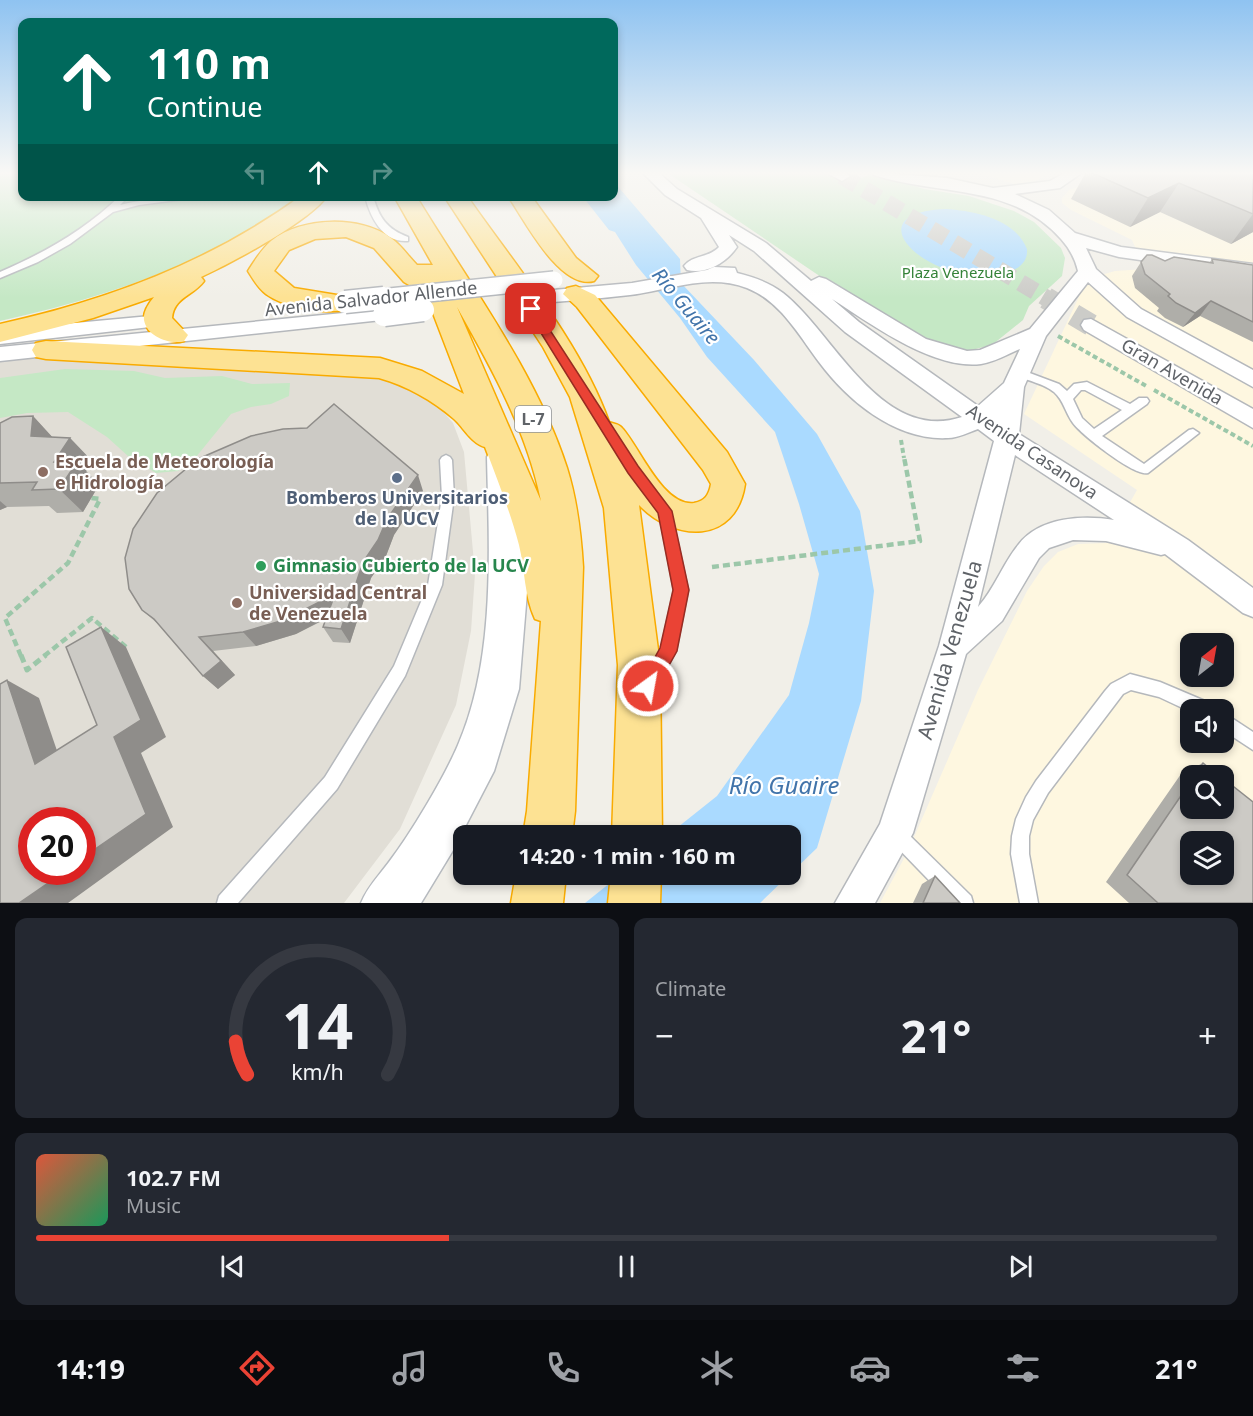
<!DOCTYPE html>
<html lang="en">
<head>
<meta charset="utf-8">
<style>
	body { margin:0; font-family:"Noto Sans",sans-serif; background:#242831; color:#f1f3f6; height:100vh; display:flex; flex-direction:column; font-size:22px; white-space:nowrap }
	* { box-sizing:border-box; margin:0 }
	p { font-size:20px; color:#9ea1a6 }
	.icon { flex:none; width:33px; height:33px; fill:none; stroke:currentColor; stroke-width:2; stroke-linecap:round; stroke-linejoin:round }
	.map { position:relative; height:903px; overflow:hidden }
	.drawer { display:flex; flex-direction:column; gap:15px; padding:15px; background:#0d0f14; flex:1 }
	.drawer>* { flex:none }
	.guide { position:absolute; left:18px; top:18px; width:600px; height:183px; border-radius:12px; box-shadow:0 3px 9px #0003; background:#00695c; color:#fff; overflow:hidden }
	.needle { width:39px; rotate:31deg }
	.fabs { position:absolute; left:1180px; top:633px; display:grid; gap:12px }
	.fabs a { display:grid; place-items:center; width:54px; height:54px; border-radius:12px; background:#171b24; box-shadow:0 3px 9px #0003; font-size:30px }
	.speed { position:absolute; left:18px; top:807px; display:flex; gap:12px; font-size:30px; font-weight:700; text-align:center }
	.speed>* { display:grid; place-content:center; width:78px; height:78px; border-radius:50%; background:#171b24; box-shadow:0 3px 9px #0003; line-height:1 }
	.speed .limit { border:9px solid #d22; background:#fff; color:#111 }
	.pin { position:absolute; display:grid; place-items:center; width:51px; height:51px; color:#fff; margin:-26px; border-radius:12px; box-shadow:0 3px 9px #0006 }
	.me { position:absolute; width:66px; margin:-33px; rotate:32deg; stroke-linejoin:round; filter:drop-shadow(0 0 4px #0008) }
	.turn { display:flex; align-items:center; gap:21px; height:126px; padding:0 30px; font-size:27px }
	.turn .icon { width:78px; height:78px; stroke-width:2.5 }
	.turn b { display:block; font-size:42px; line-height:51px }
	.lanes { display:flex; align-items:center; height:57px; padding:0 30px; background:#0003; justify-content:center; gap:30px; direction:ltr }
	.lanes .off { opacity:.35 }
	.big { font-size:45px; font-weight:700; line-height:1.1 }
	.drawer .card { flex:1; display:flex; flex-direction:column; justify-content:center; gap:9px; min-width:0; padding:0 21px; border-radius:12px; background:#242831 }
	.drawer .dial { align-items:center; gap:0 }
	.dial svg { height:156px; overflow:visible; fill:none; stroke:#363941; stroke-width:7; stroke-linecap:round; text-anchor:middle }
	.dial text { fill:#f1f3f6; stroke:none }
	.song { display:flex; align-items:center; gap:18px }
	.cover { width:72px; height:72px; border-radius:9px; background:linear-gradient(135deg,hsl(10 70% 55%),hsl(150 70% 35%)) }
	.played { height:6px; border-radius:3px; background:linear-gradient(90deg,#ea4335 35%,#363941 35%) }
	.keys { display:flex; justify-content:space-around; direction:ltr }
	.heat { display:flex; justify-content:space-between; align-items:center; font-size:33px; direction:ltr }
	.drawer .tiles { flex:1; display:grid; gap:15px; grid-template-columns:1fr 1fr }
	.card:last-child { grid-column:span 2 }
	.trip { position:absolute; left:453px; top:825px; width:348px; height:60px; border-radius:12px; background:#171b24; box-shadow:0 3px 9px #0003; font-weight:700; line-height:60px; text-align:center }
	.menu { display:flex; height:96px; justify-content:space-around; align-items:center; background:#090b0e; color:#9ea1a6 }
	.menu .icon { width:42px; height:42px }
	.menu .on { color:#ea4335 }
	.menu b { font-size:27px; color:#f1f3f6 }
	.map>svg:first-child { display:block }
</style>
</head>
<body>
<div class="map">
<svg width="1253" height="903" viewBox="0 0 1253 903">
	<rect width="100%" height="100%" fill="#f1efe8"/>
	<g fill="#fef7e0" fill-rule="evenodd">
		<polygon points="975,172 1051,172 1025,187"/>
		<path d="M1253,172V903H880L908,851L978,690L1027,591L1044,566L1058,552L1078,544L1107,543L1137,490L1024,414L1084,286L1094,277L1115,271L1145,269L1132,240L1071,210L1062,203V198L1069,190L1099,179ZM1191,644H1224V676H1191ZM1191,710H1224V742H1191ZM1191,776H1224V808H1191ZM1191,842H1224V874H1191Z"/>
	</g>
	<path fill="#e1ded6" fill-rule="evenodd" d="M20,355L362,370L411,387L439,407L453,423L464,452L475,574L471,631L456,705L400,829L344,903H0V357ZM32,820H82V872H32Z"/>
	<g fill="#c5e8c5">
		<path d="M0,172H22V196L304,197C212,261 109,297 0,321Z"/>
		<polygon points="666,172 823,172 846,184 873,173 924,189 969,196 1014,211 1034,222 1061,248 1065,258 1062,276 1029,306 1023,320 992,345 967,351 932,345 855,300"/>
		<polygon points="65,369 134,371 165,378 222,376 252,384 290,383 289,396 271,404 251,407 231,414 196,457 178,471 156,473 128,456 107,437 68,412 27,413 0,418 0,378"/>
	</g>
	<g fill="#aadaff">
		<polygon points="614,182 680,259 681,283 754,360 817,434 860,511 874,591 861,701 817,848 791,873 790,836 668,835 717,796 789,695 809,623 819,574 799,504 775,432 707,357 680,318 636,265 615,232 609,230 583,197 614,196"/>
		<path d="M946,209C975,211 1015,219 1027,249C1028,261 1020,268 1009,272C941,295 843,213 946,209Z"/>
		<polygon points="620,875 789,875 760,903 585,903"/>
	</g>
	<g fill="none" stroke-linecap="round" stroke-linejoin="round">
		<polyline stroke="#ccccc8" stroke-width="17" stroke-dasharray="17 9" stroke-linecap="butt" points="842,176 1048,299"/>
		<polyline stroke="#ccccc8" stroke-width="22" stroke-dasharray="22 10" stroke-linecap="butt" points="1046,298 1091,325"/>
		<g stroke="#b5b8bc" stroke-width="3">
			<g id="lane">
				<path d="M120,196H129L120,205C149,198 177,196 207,196L139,205L113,212L70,244L38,262L0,278V272C44,253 85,230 120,196Z"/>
				<path d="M365,196H373C379,218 387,229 408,237V241C383,243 370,217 365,196Z"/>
				<path d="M1019,369L1059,384L1067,391L1074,384L1087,382L1130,404L1139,398H1147L1149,401L1147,404L1102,436L1144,464L1189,430L1193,429L1199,433L1148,473C1135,477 1082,435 1073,423C1065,412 1064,401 1054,392C1044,384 1027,380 1015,376L1014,373L1015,370ZM1081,390H1085L1122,410L1094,429L1082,418L1073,399Z"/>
				<polygon points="446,455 450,457 452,460 454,497 442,585 405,676 337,789 238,903 217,903 219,896 325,777 394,666 428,585 442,497 440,460 442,457"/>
				<polygon points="665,507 670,508 671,512 688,590 676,651 658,684 653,687 648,684 645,679 661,649 674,590 659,512 660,508"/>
				<polygon points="1130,674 1160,682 1212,704 1214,710 1191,710 1191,712 1159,697 1131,690 1123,694 1048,793 1033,820 1029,836 1029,854 1038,903 1020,903 1011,854 1012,836 1016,819 1026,797 1036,781 1105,691 1111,684"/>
				<polygon points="1224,713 1253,732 1253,750 1224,731"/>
				<polygon points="895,824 901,827 971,896 973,903 951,903 889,839 886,833 889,827"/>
			</g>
		</g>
		<g stroke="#b5b8bc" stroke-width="3">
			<g id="street">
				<path d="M642,172H658L677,189L766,243L811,281L819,277L826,279L926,339L967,351L980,350L1030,329L1078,271C1075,258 1069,248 1061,239C1012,183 938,196 874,175L872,172L947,178L993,188L1050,181L1066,172H1083L1060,188L1015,194L1049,210L1075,233L1121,247L1253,264V276L1119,257L1086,248L1096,269L1141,309L1253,370V387L1127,317L1088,282L1046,336L1024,387L1019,434L1188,540L1253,588V617L1243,613L1165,554L1161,555L1106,541L1073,540L1049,548L1039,558L1002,621L966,654L913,833L875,903H835L880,824L939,646L994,441L978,429C969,432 958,438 948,438C896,441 848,401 819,362C798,334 780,301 747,288C708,273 670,290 630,295C605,298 579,300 553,302L546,300L543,296L553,290L632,283L707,270L714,267L735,268L737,273C753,277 769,282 783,293C834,333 881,444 962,417L845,332L754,251L729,235L737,247C727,262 706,275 687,270L684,266C692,255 709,258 719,247L701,218L665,195ZM832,299C871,324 933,370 981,364C995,362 1008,354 1020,349L1004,383L978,406L859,322ZM1015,455L1114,520C1083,515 1040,517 1019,544C1003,563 995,588 978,607Z"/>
				<polygon points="825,172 845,172 850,176 842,181"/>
				<polygon points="384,309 391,311 394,315 391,319 0,361 0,347"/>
				<polygon points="161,315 168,317 171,321 168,325 0,344 0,330"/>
				<polygon points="1091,319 1253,409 1253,428 1084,330 1081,325 1084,320"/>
			</g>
		</g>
		<g stroke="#b6babf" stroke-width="3">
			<path id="secondary" d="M504,444L516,448L521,457L528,580L519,689L494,771L452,852L421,903H361C368,886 378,877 389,862C411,833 444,778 458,745C496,658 489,549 487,457L492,448Z"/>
		</g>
		<g stroke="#f9ab00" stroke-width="3">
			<g id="highway">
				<path d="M301,196H327C309,222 231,263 201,277L204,281C193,296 174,297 172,318L188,335L184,341C170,345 147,337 144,320C143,312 149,303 154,297L93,318L0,342V324C109,300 210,262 301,196Z"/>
				<path d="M394,196H416C468,282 536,372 567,468C577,500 581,533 583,567L575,811L572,836H523L527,811L541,621L535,619C524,595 525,570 519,545C510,511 497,479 485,447C471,443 464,428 454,419C432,400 407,386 379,378L46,359L36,357L32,350L36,343L46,341L380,358L422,371L464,394L426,295L404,282L374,248L346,237L315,239L289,250L274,271L294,288L349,297L353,303L349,309C327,315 285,308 266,294C258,288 253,279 248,271C255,260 261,250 271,241C301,217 360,215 391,238C401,245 408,256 417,265H433ZM457,307C492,369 527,431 541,501Z"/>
				<path d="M444,196H467C515,265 581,343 609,422C614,424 619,424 622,428C639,446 663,507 694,503C705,501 709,495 711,484L703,470L577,307L563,294L567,288L576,286L595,295L727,452L745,484C736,545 674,542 639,505L660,665L662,836H612L618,665L604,508L570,397L543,347Z"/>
				<path d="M508,196H531L576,258L598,276L594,281C560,290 525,221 508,196Z"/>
				<polygon points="516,874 566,874 563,903 511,903"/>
				<polygon points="611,874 661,874 660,903 608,903"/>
			</g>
		</g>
		<g stroke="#9cc7a9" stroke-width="4" stroke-dasharray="5 3" stroke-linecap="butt">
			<polyline points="1058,336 1148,387"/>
			<polyline points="1154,390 1253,446"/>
			<polyline points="901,440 904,458"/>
		</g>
		<g stroke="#9cc7a9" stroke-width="4.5" stroke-dasharray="7 4" stroke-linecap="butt">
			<polyline points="712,567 920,541 904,457"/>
			<polyline points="21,656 5,618 68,563 100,499 91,498"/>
			<polyline points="44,656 92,618 126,647"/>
		</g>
		<polyline stroke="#9cc7a9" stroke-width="5" stroke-dasharray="8 4.5" stroke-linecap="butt" points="21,655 27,670 46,655"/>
		<use href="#lane" fill="#fff" fill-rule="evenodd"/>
		<use href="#street" fill="#fff" fill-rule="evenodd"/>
		<use href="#secondary" fill="#fff" fill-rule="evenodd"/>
		<use href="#highway" fill="#fde293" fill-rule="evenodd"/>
		<g stroke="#b5b8bc" stroke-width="20" stroke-linecap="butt">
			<polyline id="street-bridge-far1" points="370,299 554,280"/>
		</g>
		<g stroke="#b5b8bc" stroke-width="25" stroke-linecap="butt">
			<g id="street-bridge">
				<polyline points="345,302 384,298"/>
				<polyline points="384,315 423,310"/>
			</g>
		</g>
		<use href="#street-bridge-far1" stroke="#fff" stroke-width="17"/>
		<use href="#street-bridge" stroke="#fff" stroke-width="22"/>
	</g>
	<g fill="#afaea9">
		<polygon points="1086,172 1253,172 1253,232 1231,244 1160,212 1130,227 1071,199"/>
		<polygon points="1212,259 1253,265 1253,342 1200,316 1183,327 1165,318 1157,311 1159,308 1135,288 1132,276 1141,262 1165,261 1210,262"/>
		<polygon points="33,416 52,437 70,438 92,461 86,471 99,485 83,512 57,513 49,506 7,507 0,510 0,423"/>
		<polygon points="423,491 394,535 386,556 371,578 350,643 333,642 323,627 326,619 296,634 256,646 213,651 235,675 218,689 203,676 158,624 142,610"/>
		<polygon points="1203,763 1219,776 1191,776 1191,808 1253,903 1129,903 1106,882 1181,774"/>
		<polygon points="935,876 960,903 913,903 922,884"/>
	</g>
	<g fill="#8f8d8a">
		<polygon points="1179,183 1160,212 1130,227 1148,198"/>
		<polygon points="1253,214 1253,232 1231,244"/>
		<polygon points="1211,301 1200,316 1183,327 1195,313"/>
		<polygon points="33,416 55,440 31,436"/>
		<polygon points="70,438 92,461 86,471 99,485 83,512 59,489 54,462"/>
		<polygon points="418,475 423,491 394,535 386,556 371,578 350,643 341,629 363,562 387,519"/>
		<polygon points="0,501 7,507 0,510"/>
		<polygon points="335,594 344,609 296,634 256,646 243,632"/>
		<polygon points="101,627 126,647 166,737 141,753 173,827 68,903 19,903 64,872 82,872 82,858 114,737"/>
		<polygon points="199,637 213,651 235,675 218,689 203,676"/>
		<polygon points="7,680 39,698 67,780 35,764"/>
	</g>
	<g fill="#cccac5" stroke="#8f8d8a" stroke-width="1.5" fill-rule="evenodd">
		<polygon points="1090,172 1253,172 1253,214 1179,183 1148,198"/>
		<polygon points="1147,255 1152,255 1165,261 1174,257 1213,263 1212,259 1253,265 1253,322 1211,301 1195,313 1176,303 1168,296 1170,294 1145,274 1141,262"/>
		<polygon points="334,404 418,475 387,519 378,540 363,562 341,629 323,627 335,594 284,620 243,632 199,637 221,661 203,676 154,619 142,610 129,589 125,558 133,529 157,493 198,459 251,436 283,429 307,428"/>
		<polygon points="33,416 31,436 70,438 54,462 77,462 59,489 32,490 37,482 0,483 0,423 12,417"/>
		<polygon points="101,627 141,720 114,737 146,814 82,858 82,820 32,820 32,872 64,872 19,903 0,903 0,684 7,680 35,764 97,725 66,647"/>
		<polygon points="1203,763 1219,776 1194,776"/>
		<path d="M1224,779L1253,802V903H1158L1127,875L1191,781V808H1224ZM1191,842H1224V874H1191Z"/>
		<polygon points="935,876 960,903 923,903"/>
	</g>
	<linearGradient id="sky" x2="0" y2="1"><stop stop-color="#8fc3f1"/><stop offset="0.58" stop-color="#f9f8f5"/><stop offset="1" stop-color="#f9f8f5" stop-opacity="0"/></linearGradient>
	<rect width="1253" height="298" fill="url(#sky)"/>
	<polygon fill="#ea4335" stroke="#982c22" stroke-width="1.5" points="527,307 535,307 638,466 672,511 689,590 677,651 654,692 648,694 641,692 639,686 660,648 673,590 658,513 628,473 526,309"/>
	<g fill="#8d6e63" stroke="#fff" stroke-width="2">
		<circle cx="43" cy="472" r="6"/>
		<circle cx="237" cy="603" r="6"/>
	</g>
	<circle fill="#5c6f8a" stroke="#fff" stroke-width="2" cx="397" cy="478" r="6"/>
	<circle fill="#2e9e5b" stroke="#fff" stroke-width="2" cx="261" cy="566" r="6"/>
	<g text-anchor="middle" stroke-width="4.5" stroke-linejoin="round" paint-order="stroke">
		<g font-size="15" fill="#348238" stroke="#fff">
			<text x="958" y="278">Plaza Venezuela</text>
		</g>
		<rect fill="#fff" stroke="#8f9295" stroke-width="1.5" x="515" y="406" width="36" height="26" rx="4.5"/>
		<g font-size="16" font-weight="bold" fill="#5f6368">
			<text x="533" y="425">L-7</text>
		</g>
		<g font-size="18" fill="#5f6368" stroke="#fff">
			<text transform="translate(371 299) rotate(-6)" y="6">Avenida Salvador Allende</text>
			<text transform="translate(1172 372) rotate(30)" y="6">Gran Avenida</text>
			<text transform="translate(1032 452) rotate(34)" y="6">Avenida Casanova</text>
		</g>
		<g font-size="18" font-weight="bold" fill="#785e54" stroke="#fff" text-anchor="start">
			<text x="55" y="468">Escuela de Meteorología<tspan x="55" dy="21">e Hidrología</tspan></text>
			<text x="249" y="599">Universidad Central<tspan x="249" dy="21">de Venezuela</tspan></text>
		</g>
		<g font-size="18" font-weight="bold" fill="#4e5e75" stroke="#fff">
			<text x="397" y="504">Bomberos Universitarios<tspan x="397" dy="21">de la UCV</tspan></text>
		</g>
		<g font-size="18" font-weight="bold" fill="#27864d" stroke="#fff" text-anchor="start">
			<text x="273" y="572">Gimnasio Cubierto de la UCV</text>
		</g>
		<g font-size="20" font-style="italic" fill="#4174aa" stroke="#fff">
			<text transform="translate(686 306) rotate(50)" y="7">Río Guaire</text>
		</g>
		<g font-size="21" fill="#5f6368" stroke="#fff">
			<text transform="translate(950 650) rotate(-74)" y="7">Avenida Venezuela</text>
		</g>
		<g font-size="24" font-style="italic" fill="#4174aa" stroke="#fff">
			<text x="784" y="794">Río Guaire</text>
		</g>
	</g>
</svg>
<div class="fabs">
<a><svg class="needle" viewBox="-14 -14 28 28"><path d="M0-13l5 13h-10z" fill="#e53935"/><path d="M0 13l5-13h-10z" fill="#9ea1a6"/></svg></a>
<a><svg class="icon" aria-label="sound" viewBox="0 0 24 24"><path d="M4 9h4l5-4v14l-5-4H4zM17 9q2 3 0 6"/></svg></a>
<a><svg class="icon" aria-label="search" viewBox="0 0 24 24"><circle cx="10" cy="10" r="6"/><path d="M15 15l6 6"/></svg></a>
<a><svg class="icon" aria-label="layers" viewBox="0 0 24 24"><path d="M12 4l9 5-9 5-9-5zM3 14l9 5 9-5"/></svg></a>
</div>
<div class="speed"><div class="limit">20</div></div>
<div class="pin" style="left:531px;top:309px;background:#d93025"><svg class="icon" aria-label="arrive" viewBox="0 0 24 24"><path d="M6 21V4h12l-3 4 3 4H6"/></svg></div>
<svg class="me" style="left:648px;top:686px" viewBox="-20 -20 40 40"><circle r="17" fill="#ea4335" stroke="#fff" stroke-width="3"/><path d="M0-11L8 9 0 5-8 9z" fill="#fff"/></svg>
<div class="trip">14:20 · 1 min · 160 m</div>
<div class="guide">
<div class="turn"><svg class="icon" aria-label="ahead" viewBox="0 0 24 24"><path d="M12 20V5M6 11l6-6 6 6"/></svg><div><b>110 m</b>Continue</div></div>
<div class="lanes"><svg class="icon off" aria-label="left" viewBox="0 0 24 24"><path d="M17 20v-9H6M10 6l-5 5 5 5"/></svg><svg class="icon" aria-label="ahead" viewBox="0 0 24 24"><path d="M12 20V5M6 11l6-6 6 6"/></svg><svg class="icon off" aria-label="right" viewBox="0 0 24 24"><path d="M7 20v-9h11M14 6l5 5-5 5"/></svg></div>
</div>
</div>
<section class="drawer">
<div class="tiles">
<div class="card dial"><svg viewBox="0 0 100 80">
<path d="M14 69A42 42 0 1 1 86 69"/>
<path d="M14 69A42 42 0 0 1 8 52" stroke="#ea4335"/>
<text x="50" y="56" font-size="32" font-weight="700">14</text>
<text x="50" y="72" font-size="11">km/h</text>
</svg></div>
<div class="card"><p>Climate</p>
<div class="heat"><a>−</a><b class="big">21°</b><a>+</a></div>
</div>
<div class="card">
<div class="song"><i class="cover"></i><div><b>102.7 FM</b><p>Music</p></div></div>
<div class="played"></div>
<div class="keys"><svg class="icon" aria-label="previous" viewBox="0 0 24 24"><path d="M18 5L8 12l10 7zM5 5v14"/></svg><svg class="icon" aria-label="pause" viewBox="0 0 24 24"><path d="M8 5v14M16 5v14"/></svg><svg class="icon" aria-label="next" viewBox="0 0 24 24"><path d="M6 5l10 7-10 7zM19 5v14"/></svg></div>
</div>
</div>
</section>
<nav class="menu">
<b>14:19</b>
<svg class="icon on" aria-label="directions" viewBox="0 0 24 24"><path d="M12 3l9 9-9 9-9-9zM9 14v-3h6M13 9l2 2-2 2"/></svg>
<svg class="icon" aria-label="music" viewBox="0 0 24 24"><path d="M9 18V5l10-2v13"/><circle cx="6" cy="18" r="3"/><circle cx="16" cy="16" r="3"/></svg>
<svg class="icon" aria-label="phone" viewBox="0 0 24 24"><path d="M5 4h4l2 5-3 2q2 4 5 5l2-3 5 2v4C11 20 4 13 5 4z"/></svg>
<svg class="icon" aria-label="climate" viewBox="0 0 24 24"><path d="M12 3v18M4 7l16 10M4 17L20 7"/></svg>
<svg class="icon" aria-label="car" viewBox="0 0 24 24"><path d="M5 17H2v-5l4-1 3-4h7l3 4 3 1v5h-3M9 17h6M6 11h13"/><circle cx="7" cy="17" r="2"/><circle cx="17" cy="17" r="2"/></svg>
<svg class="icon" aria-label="filters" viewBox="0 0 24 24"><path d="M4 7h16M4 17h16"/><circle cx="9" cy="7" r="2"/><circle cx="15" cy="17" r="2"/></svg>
<b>21°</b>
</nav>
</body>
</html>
